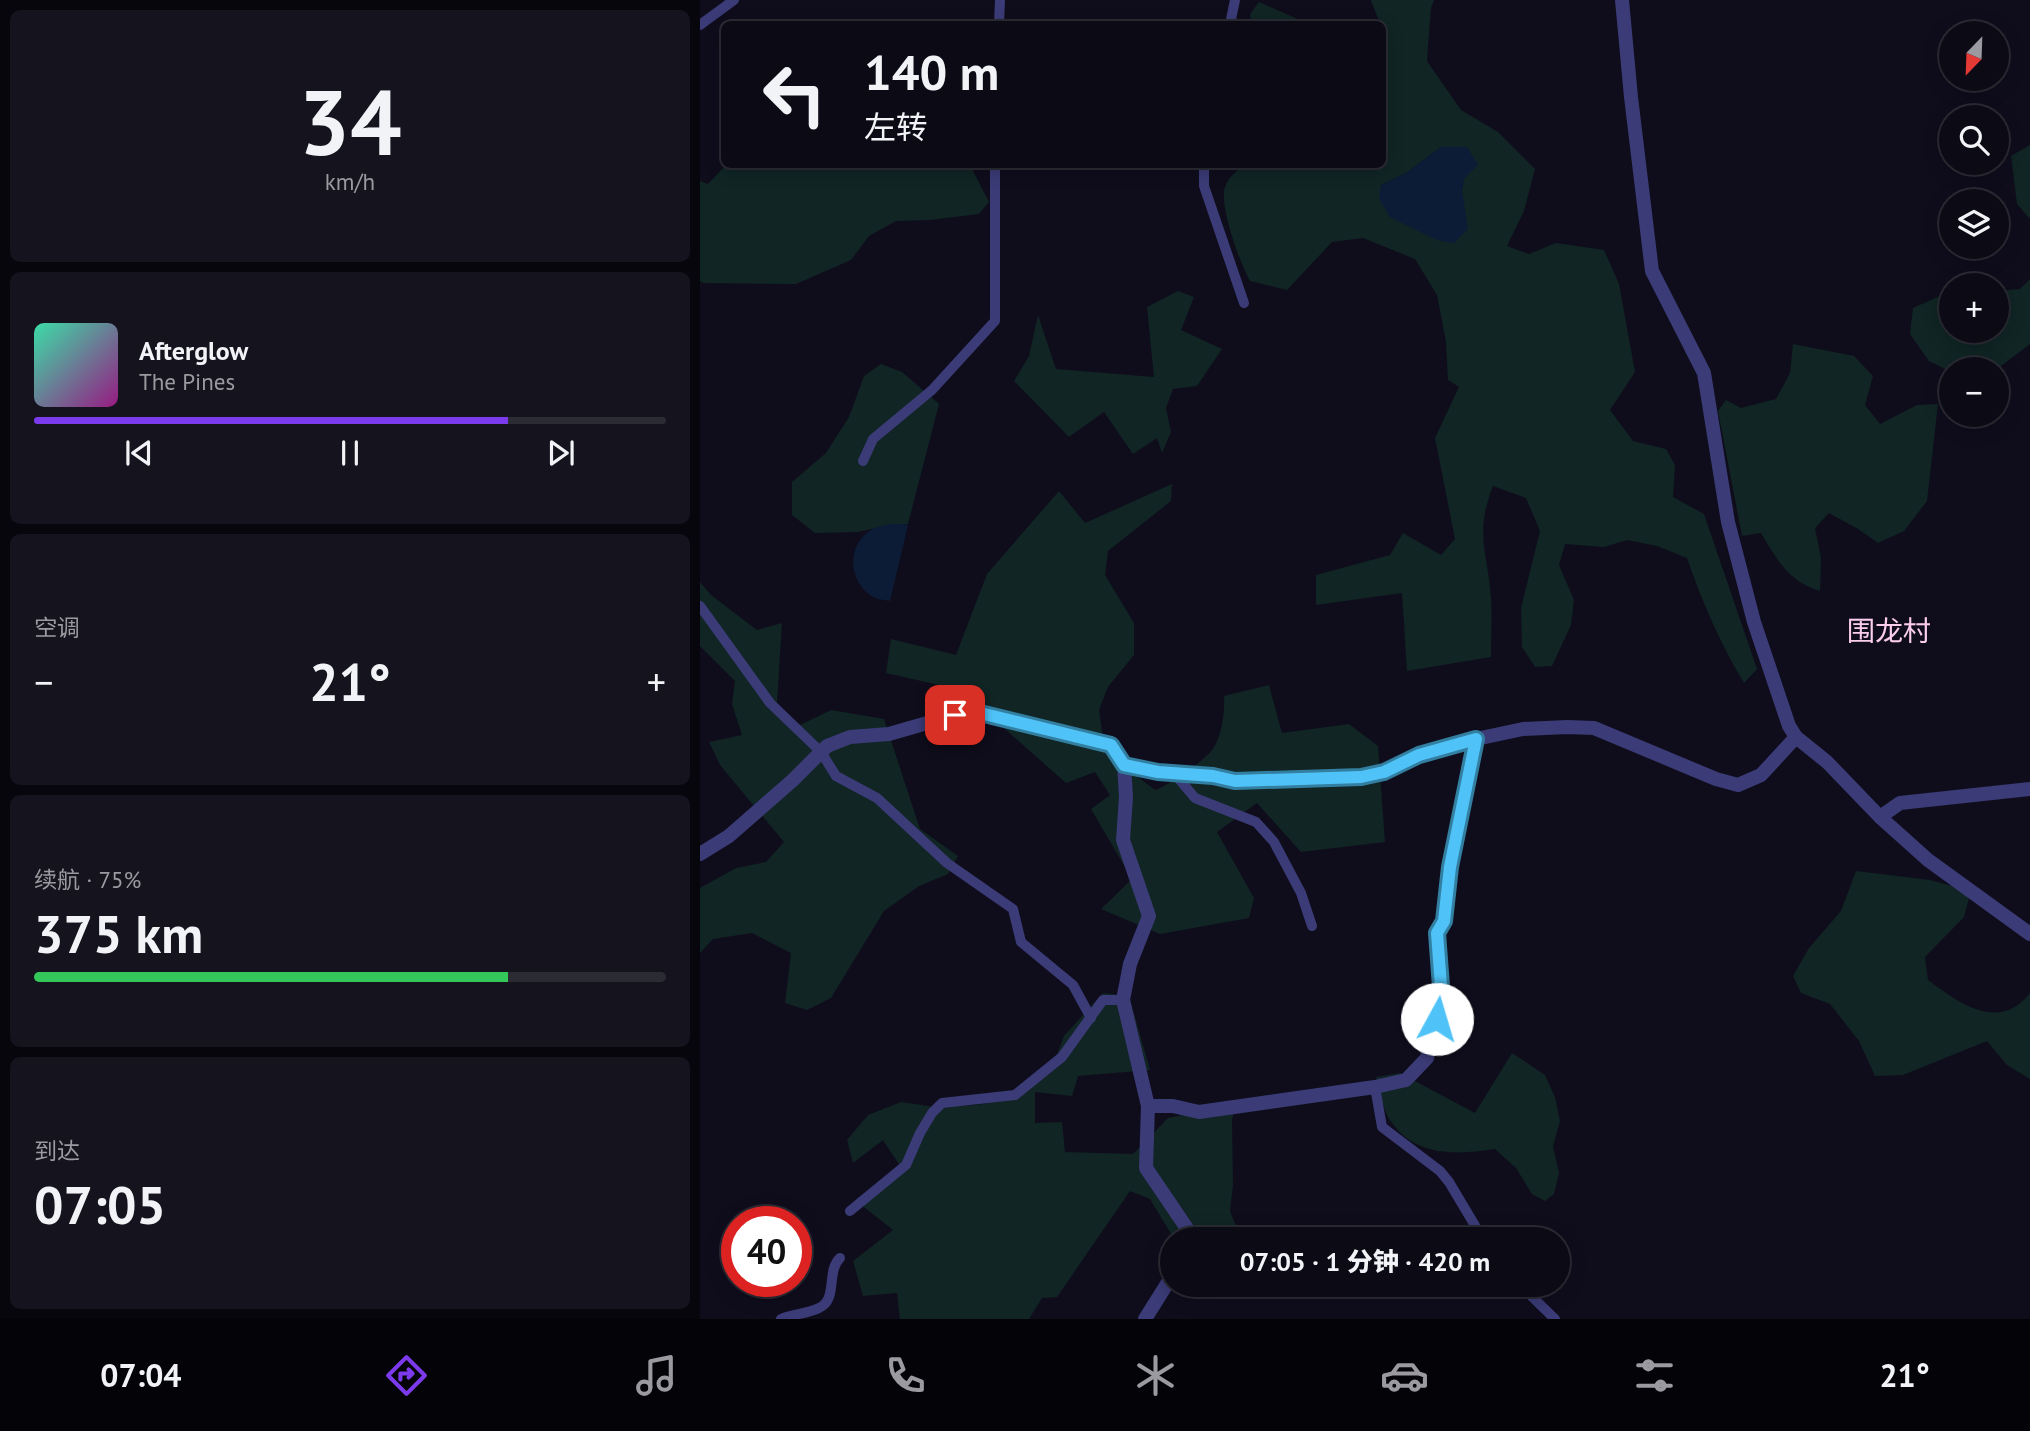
<!DOCTYPE html>
<html lang="zh">
<head>
<meta charset="utf-8">
<style>
	body { margin:0; font-family:"PT Sans","Noto Sans SC",sans-serif; background:#14131e; color:#f1f3f6; height:100vh; display:flex; flex-direction:column; font-size:26px; white-space:nowrap }
	* { box-sizing:border-box; margin:0 }
	p { font-size:23px; color:#9a9aa0 }
	.icon { flex:none; width:38px; height:38px; fill:none; stroke:currentColor; stroke-width:2; stroke-linecap:round; stroke-linejoin:round }
	.map { position:relative; flex:1; overflow:hidden }
	.sheet { display:flex; flex-direction:column; gap:10px; padding:10px; background:#06060c; width:700px }
	.sheet>* { flex:none }
	.top-card { position:absolute; left:21px; top:21px; width:665px; height:147px; border-radius:10px; box-shadow:0 4px 18px #0003,0 0 0 2px #2b2b34; background:#0b0a15; color:#f1f3f6; overflow:hidden }
	.needle { width:46px; rotate:203deg }
	.buttons { position:absolute; left:1239px; top:21px; display:grid; gap:14px }
	.buttons a { display:grid; place-items:center; width:70px; height:70px; border-radius:50%; background:#0b0a15; box-shadow:0 4px 18px #0003,0 0 0 2px #2b2b34; font-size:35px }
	.speed { position:absolute; left:21px; top:1206px; display:flex; gap:14px; font-size:35px; font-weight:700; text-align:center }
	.speed>* { display:grid; place-content:center; width:91px; height:91px; border-radius:50%; background:#0b0a15; box-shadow:0 4px 18px #0003,0 0 0 2px #2b2b34; line-height:1 }
	.speed .limit { border:10px solid #d22; background:#fff; color:#111 }
	.pin { position:absolute; display:grid; place-items:center; width:60px; height:60px; color:#fff; margin:-30px; border-radius:14px; box-shadow:0 4px 10px #0006 }
	.me { position:absolute; width:77px; margin:-38px; rotate:6deg; stroke-linejoin:round; filter:drop-shadow(0 0 5px #0008) }
	.turn { display:flex; align-items:center; gap:24px; height:147px; padding:0 28px; font-size:32px }
	.turn .icon { width:91px; height:91px; stroke-width:2.5 }
	.turn b { display:block; font-size:49px; line-height:60px }
	.big { font-size:52px; font-weight:800; line-height:1.1 }
	.sheet .tile { flex:1; display:flex; flex-direction:column; justify-content:center; gap:10px; min-width:0; padding:0 24px; border-radius:10px; background:#14131e }
	.sheet .dial { align-items:center; gap:0 }
	.dial b { font-size:91px; line-height:1 }
	.song { display:flex; align-items:center; gap:21px }
	.cover { width:84px; height:84px; border-radius:10px; background:linear-gradient(135deg,hsl(160 70% 55%),hsl(310 70% 35%)) }
	.played { height:7px; border-radius:4px; background:linear-gradient(90deg,#7c3aed 75%,#2b2b34 75%) }
	.keys { display:flex; justify-content:space-around; direction:ltr }
	.heat { display:flex; justify-content:space-between; align-items:center; font-size:38px; direction:ltr }
	.charge { height:10px; border-radius:5px; background:linear-gradient(90deg,#34c759 75%,#2b2b34 0) }
	.trip { position:absolute; left:460px; top:1227px; width:410px; height:70px; border-radius:35px; background:#0b0a15; box-shadow:0 4px 18px #0003,0 0 0 2px #2b2b34; font-weight:800; line-height:70px; text-align:center }
	.tabs { display:flex; height:112px; justify-content:space-around; align-items:center; background:#040408; color:#9a9aa0 }
	.tabs .icon { width:49px; height:49px }
	.tabs .on { color:#7c3aed }
	.tabs b { font-size:32px; color:#f1f3f6 }
	main { display:flex; flex:1; min-height:0 }
	.map>svg:first-child { display:block }
</style>
</head>
<body>
<main>
<section class="sheet">
<div class="tile dial"><b>34</b><p>km/h</p></div>
<div class="tile">
<div class="song"><i class="cover"></i><div><b>Afterglow</b><p>The Pines</p></div></div>
<div class="played"></div>
<div class="keys"><svg class="icon" aria-label="previous" viewBox="0 0 24 24"><path d="M18 5L8 12l10 7zM5 5v14"/></svg><svg class="icon" aria-label="pause" viewBox="0 0 24 24"><path d="M8 5v14M16 5v14"/></svg><svg class="icon" aria-label="next" viewBox="0 0 24 24"><path d="M6 5l10 7-10 7zM19 5v14"/></svg></div>
</div>
<div class="tile"><p>空调</p>
<div class="heat"><a>−</a><b class="big">21°</b><a>+</a></div>
</div>
<div class="tile"><p>续航 · 75%</p><b class="big">375 km</b><div class="charge"></div></div>
<div class="tile"><p>到达</p><b class="big">07:05</b></div>
</section>
<div class="map">
<svg width="1330" height="1319" viewBox="0 0 1330 1319">
	<rect width="100%" height="100%" fill="#0f0d1c"/>
	<g fill="#102524" fill-rule="evenodd">
		<path d="M671,0H734L731,8L727,61L761,110L798,132L835,169L824,211L807,246L829,254L856,243L904,250L919,284L935,372L910,410L933,441L966,449L975,465L973,497L1004,514L1057,669L1044,683C1020,643 1002,602 987,558L957,546L927,540L904,547L865,544L859,565L874,600L871,625L852,666L835,667L822,647L821,608L840,531L826,498L793,486C774,534 788,552 791,598C792,617 791,638 791,657L707,671L702,593L616,605V575L690,555L703,533L741,555L755,539L735,438L759,387L748,380L746,342L737,295L715,259L663,238L632,242L587,290L550,281C540,263 522,213 524,192C525,180 537,169 547,165L682,164V24H680ZM741,147L764,179L762,190L681,185L706,173Z"/>
		<polygon points="559,2 609,24 551,24 550,14"/>
		<polygon points="1330,145 1330,219 1317,204 1311,156"/>
		<polygon points="26,165 270,165 289,202 279,214 230,220 196,221 169,236 151,260 96,284 3,283 0,281 0,181 8,184"/>
		<polygon points="1330,279 1330,344 1301,366 1285,369 1251,369 1251,372 1229,361 1210,334 1213,308 1242,295 1251,294 1251,331 1297,331 1297,291 1320,289"/>
		<polygon points="478,291 494,297 481,330 522,349 497,386 473,389 466,408 471,432 462,453 457,438 433,454 404,412 369,437 314,381 329,356 338,315 356,369 454,377 447,307"/>
		<path d="M1093,344L1154,356L1173,376L1165,405L1180,424L1217,405L1238,404L1227,501L1204,531L1178,543L1158,529L1129,513L1115,528L1121,558L1120,591C1088,581 1077,560 1061,533L1042,536L1018,411L1026,400L1041,408L1076,399L1090,373Z"/>
		<polygon points="181,364 202,372 239,404 208,524 185,526 158,532 115,533 92,515 92,482 126,453 149,417 164,376"/>
		<path d="M472,484L471,501L408,551L405,575L434,623V655L408,687L399,710L405,752L455,790C468,786 505,760 513,749C522,736 525,711 524,696L569,685L582,733L649,724L678,746L685,842L601,852L557,803L517,832L554,898L549,918L460,934L401,909L432,879L391,809L410,795L395,772L366,783L261,690L186,673L191,639L256,655L287,574L359,491L385,523Z"/>
		<polygon points="0,582 11,595 57,630 82,623 77,703 100,725 131,710 184,719 220,829 258,856 248,874 219,886 184,911 131,998 107,1010 85,1003 91,953 52,933 13,939 0,953 0,888 36,868 66,862 84,842 20,765 9,742 42,735 32,704 35,681 0,646"/>
		<path d="M1156,871L1230,880L1271,891L1264,917L1225,957L1228,980C1259,1003 1299,1033 1330,993V1079L1307,1065L1287,1041L1203,1075L1175,1076L1159,1041L1130,1004L1101,993L1093,976L1109,948L1141,911Z"/>
		<polygon points="403,993 429,996 450,1070 378,1076 372,1096 335,1092 335,1123 362,1122 365,1152 433,1154 468,1118 536,1104 532,1120 533,1185 530,1211 540,1236 544,1239 474,1239 450,1199 430,1191 357,1297 342,1298 329,1319 200,1319 197,1293 163,1296 153,1261 193,1230 155,1200 200,1166 183,1140 153,1163 147,1140 168,1115 201,1102 235,1107 275,1105 316,1099 350,1073 364,1036"/>
		<path d="M812,1053L845,1075L855,1097L860,1121L853,1146L859,1173L854,1194L845,1201L832,1194L816,1168L795,1149C756,1155 714,1157 690,1120C682,1109 680,1090 676,1077L700,1073L775,1113Z"/>
		<path d="M535,1285H606C574,1299 566,1295 535,1285Z"/>
	</g>
	<g fill="#0c1c36">
		<polygon points="741,147 767,147 778,165 764,179 762,190 768,229 754,243 737,240 690,217 679,199 681,185 706,173"/>
		<path d="M208,525L190,601C184,600 175,599 170,595C148,579 147,545 171,530C181,524 197,523 208,525Z"/>
	</g>
	<g fill="none" stroke-linecap="round" stroke-linejoin="round">
		<g stroke="#3b3b77" stroke-width="10">
			<polyline points="299,24 300,0"/>
			<polyline points="530,24 535,0"/>
			<polyline points="0,25 34,0"/>
			<polyline points="504,164 504,186 544,303"/>
			<polyline points="163,461 173,439 232,390 295,321 295,164"/>
			<polyline points="0,606 70,703 121,752 136,776 177,798 247,863 313,909 321,942 373,985 391,1018"/>
			<polyline points="474,773 495,798 556,822 574,842 601,893 612,926"/>
			<polyline points="675,1087 682,1127 740,1171 749,1182 783,1239"/>
			<polyline points="150,1211 206,1165 220,1133 232,1113 242,1103 315,1095 362,1057 403,1000 423,1000"/>
			<polyline points="819,1284 855,1319"/>
			<path d="M81,1319C93,1314 107,1314 119,1308C138,1300 126,1271 140,1258"/>
		</g>
		<g stroke="#3b3b77" stroke-width="14">
			<polyline points="922,0 931,97 952,271 1004,373 1028,522 1054,622 1089,726 1096,737 1127,762 1180,817 1228,860 1330,934"/>
			<polyline points="776,739 823,729 867,727 894,728 1016,779 1038,785 1061,775 1096,737"/>
			<polyline points="424,765 458,772 513,776 535,781 661,777 684,772 719,755 776,739 750,867 744,921 737,933 742,1000 727,1058 706,1080 675,1087 499,1112 473,1106 448,1106"/>
			<polyline points="1180,817 1200,803 1330,789"/>
			<polyline points="0,854 29,836 93,780 127,746 150,737 189,734 255,715 280,713 411,745 424,765 426,797 423,840 449,916 430,964 423,1000 448,1106 446,1168 488,1230 485,1239"/>
			<polyline points="445,1319 472,1276"/>
		</g>
	</g>
	<g fill="none" stroke-linecap="round" stroke-linejoin="round">
		<g stroke="#337fa1" stroke-width="18">
			<polyline id="route" points="255,715 280,713 411,745 424,765 458,772 513,776 535,781 661,777 684,772 719,755 776,739 750,867 744,921 737,933 742,1000 737,1019"/>
		</g>
		<use href="#route" stroke="#4fc3f7" stroke-width="12"/>
	</g>
	<g text-anchor="middle" stroke-width="7" stroke-linejoin="round" paint-order="stroke">
		<g font-size="28" fill="#fbcdec" stroke="#0f0d1c">
			<text x="1189" y="641">围龙村</text>
		</g>
	</g>
</svg>
<div class="buttons">
<a><svg class="needle" viewBox="-14 -14 28 28"><path d="M0-13l5 13h-10z" fill="#e53935"/><path d="M0 13l5-13h-10z" fill="#9a9aa0"/></svg></a>
<a><svg class="icon" aria-label="search" viewBox="0 0 24 24"><circle cx="10" cy="10" r="6"/><path d="M15 15l6 6"/></svg></a>
<a><svg class="icon" aria-label="layers" viewBox="0 0 24 24"><path d="M12 4l9 5-9 5-9-5zM3 14l9 5 9-5"/></svg></a>
<a>+</a>
<a>−</a>
</div>
<div class="speed"><div class="limit">40</div></div>
<div class="pin" style="left:255px;top:715px;background:#d93025"><svg class="icon" aria-label="arrive" viewBox="0 0 24 24"><path d="M6 21V4h12l-3 4 3 4H6"/></svg></div>
<svg class="me" style="left:737px;top:1019px" viewBox="-20 -20 40 40"><circle r="19" fill="#fff"/><path d="M0-13L10 11 0 6-10 11z" fill="#4fc3f7"/></svg>
<div class="trip">07:05 · 1 分钟 · 420 m</div>
<div class="top-card">
<div class="turn"><svg class="icon" aria-label="left" viewBox="0 0 24 24"><path d="M17 20v-9H6M10 6l-5 5 5 5"/></svg><div><b>140 m</b>左转</div></div>
</div>
</div>
</main>
<nav class="tabs">
<b>07:04</b>
<svg class="icon on" aria-label="directions" viewBox="0 0 24 24"><path d="M12 3l9 9-9 9-9-9zM9 14v-3h6M13 9l2 2-2 2"/></svg>
<svg class="icon" aria-label="music" viewBox="0 0 24 24"><path d="M9 18V5l10-2v13"/><circle cx="6" cy="18" r="3"/><circle cx="16" cy="16" r="3"/></svg>
<svg class="icon" aria-label="phone" viewBox="0 0 24 24"><path d="M5 4h4l2 5-3 2q2 4 5 5l2-3 5 2v4C11 20 4 13 5 4z"/></svg>
<svg class="icon" aria-label="climate" viewBox="0 0 24 24"><path d="M12 3v18M4 7l16 10M4 17L20 7"/></svg>
<svg class="icon" aria-label="car" viewBox="0 0 24 24"><path d="M5 17H2v-5l4-1 3-4h7l3 4 3 1v5h-3M9 17h6M6 11h13"/><circle cx="7" cy="17" r="2"/><circle cx="17" cy="17" r="2"/></svg>
<svg class="icon" aria-label="filters" viewBox="0 0 24 24"><path d="M4 7h16M4 17h16"/><circle cx="9" cy="7" r="2"/><circle cx="15" cy="17" r="2"/></svg>
<b>21°</b>
</nav>
</body>
</html>
